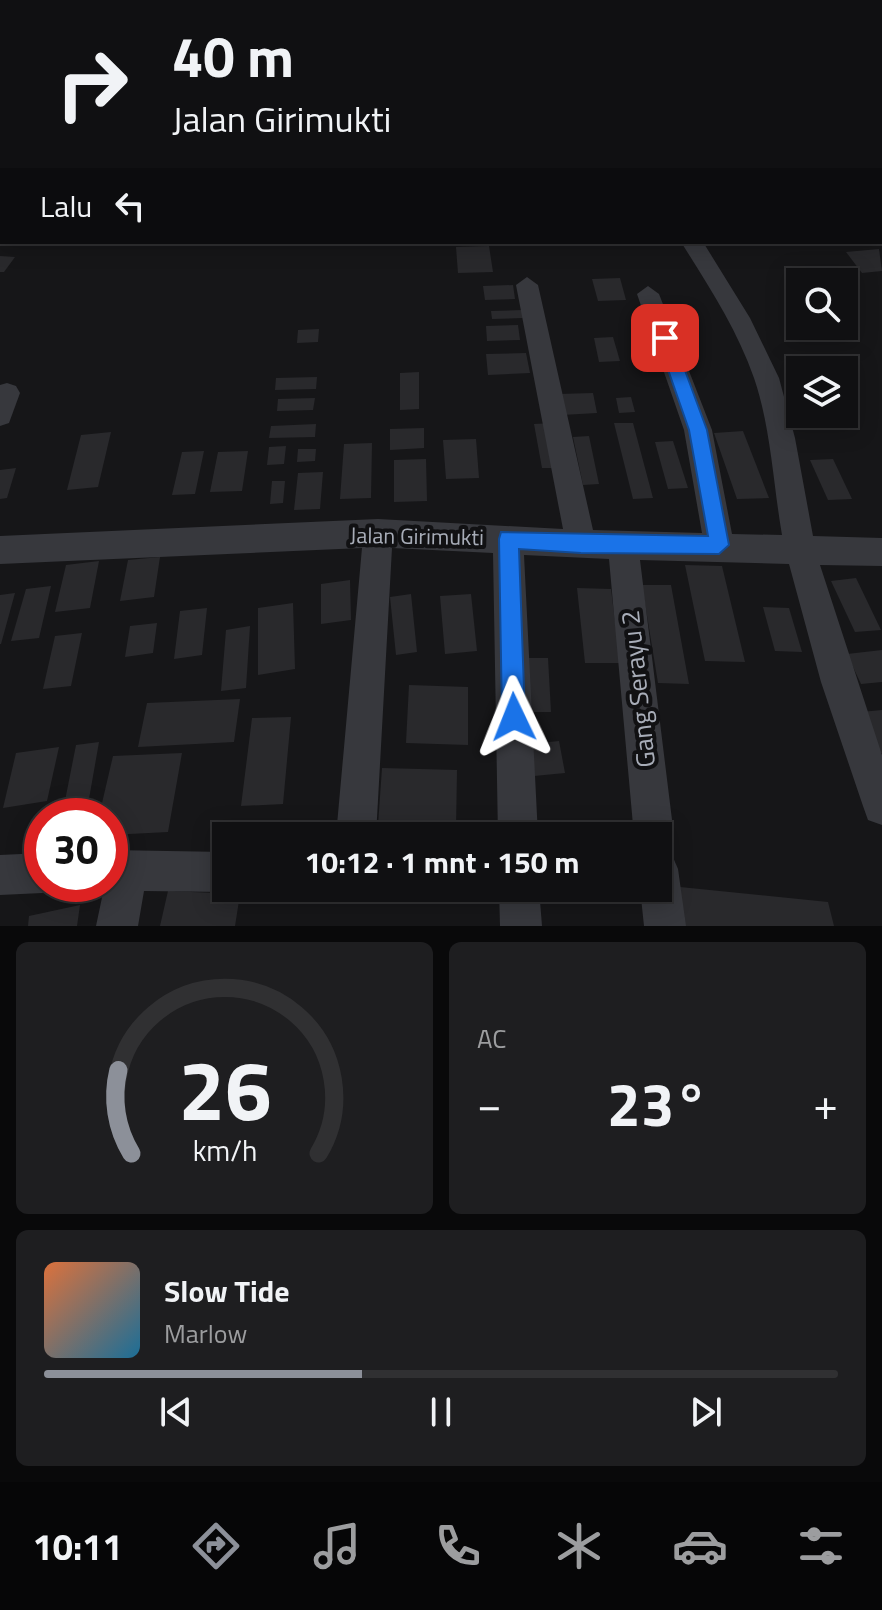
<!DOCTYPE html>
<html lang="id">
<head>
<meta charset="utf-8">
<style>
	body { margin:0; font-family:"Titillium Web",sans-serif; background:#1e1e20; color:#f1f3f6; height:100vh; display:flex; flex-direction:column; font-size:30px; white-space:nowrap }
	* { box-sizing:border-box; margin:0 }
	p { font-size:26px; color:#9c9d9f }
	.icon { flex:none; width:44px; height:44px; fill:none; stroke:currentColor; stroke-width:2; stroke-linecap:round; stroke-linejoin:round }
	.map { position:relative; height:926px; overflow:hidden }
	.details { display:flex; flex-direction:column; gap:16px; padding:16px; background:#09090a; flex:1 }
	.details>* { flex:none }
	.guide { position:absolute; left:0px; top:0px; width:882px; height:244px; box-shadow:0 4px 20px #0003,0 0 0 2px #303032; background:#101012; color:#f1f3f6; overflow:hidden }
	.controls { position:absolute; left:786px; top:268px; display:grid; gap:16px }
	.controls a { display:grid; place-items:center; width:72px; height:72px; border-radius:0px; background:#101012; box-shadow:0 4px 20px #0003,0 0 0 2px #303032; font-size:40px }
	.speed { position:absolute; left:24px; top:798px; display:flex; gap:16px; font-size:40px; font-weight:700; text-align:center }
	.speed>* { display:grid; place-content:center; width:104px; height:104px; border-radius:50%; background:#101012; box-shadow:0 4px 20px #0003,0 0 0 2px #303032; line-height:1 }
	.speed .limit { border:12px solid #d22; background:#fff; color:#111 }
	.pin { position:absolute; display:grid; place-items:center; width:68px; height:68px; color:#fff; margin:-34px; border-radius:16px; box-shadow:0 4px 12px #0006 }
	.me { position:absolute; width:88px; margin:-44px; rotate:358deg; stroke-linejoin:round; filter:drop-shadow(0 0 6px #0008) }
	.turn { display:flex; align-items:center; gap:28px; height:168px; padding:0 40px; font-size:36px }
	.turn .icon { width:104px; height:104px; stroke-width:2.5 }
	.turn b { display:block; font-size:56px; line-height:68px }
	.then { display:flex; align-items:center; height:76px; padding:0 40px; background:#0003; gap:16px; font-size:30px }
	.big { font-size:60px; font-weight:700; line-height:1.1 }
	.details .widget { flex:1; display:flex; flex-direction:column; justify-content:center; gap:12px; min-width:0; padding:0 28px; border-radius:12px; background:#1e1e20 }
	.details .dial { align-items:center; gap:0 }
	.dial svg { height:208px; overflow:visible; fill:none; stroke:#303032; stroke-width:7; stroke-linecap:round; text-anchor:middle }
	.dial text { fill:#f1f3f6; stroke:none }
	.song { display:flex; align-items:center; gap:24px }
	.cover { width:96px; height:96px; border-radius:12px; background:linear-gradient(135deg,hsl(20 70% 55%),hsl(200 70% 35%)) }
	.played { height:8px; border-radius:4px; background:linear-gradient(90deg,#8c9099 40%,#303032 40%) }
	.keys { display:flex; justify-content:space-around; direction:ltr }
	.heat { display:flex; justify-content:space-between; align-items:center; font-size:44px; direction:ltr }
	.details .tiles { flex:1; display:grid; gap:16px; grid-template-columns:1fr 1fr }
	.widget:last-child { grid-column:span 2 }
	.trip { position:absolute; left:212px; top:822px; width:460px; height:80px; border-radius:0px; background:#101012; box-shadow:0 4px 20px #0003,0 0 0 2px #303032; font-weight:700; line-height:80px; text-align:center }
	.tab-bar { display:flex; height:128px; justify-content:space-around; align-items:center; background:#060607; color:#9c9d9f }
	.tab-bar .icon { width:56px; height:56px }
	.tab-bar .active { color:#8c9099 }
	.tab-bar b { font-size:36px; color:#f1f3f6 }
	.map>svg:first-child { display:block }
</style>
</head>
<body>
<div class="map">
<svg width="882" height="926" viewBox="0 0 882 926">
	<rect width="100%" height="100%" fill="#161618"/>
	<g fill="#29292c">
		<polygon points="489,246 493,272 458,273 456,247"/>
		<polygon points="879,249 882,271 862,273 846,252"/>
		<polygon points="0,256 15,257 4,272 0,272"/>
		<polygon points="620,278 626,300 598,301 592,279"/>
		<polygon points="513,285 515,299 485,300 483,286"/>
		<polygon points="522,310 523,318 492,319 491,311"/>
		<polygon points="518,325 520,340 487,341 486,326"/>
		<polygon points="319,329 318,342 297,343 298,330"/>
		<polygon points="613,337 620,361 599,362 594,338"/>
		<polygon points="526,353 530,373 488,375 486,354"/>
		<polygon points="419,372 419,409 400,410 400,373"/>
		<polygon points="317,377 316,389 275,390 276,378"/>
		<polygon points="593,393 597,413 562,415 559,394"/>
		<polygon points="631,397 635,412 619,413 616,398"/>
		<polygon points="315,398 313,410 277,411 278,399"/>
		<polygon points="554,423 562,468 542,468 534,424"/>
		<polygon points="614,423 633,423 653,498 633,499"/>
		<polygon points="316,424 315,437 269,438 271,426"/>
		<polygon points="424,428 424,448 390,450 390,429"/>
		<polygon points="743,431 769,498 737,499 714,433"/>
		<polygon points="111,432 98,487 67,490 81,435"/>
		<polygon points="589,436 599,484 583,485 573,437"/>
		<polygon points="476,439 479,478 446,479 443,440"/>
		<polygon points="673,441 688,488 668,489 655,442"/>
		<polygon points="372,443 371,498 340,499 344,444"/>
		<polygon points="286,446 284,464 267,465 269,447"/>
		<polygon points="298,449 316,449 315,461 297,462"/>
		<polygon points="204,451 195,494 172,495 182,452"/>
		<polygon points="248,451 242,491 210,492 218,452"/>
		<polygon points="426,459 427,501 394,502 394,460"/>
		<polygon points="833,459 852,499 828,500 810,460"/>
		<polygon points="16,468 7,498 0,499 0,470"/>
		<polygon points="323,472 320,509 294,510 298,473"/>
		<polygon points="272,481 285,481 283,503 270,504"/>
		<polygon points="160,557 154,597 120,601 128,560"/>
		<polygon points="99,561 90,608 55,612 66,565"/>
		<polygon points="685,565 722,566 745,662 705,661"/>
		<polygon points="856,578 881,630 855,632 831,581"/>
		<polygon points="350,580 351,620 321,624 321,584"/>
		<polygon points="642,585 671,585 689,684 658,683"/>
		<polygon points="51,586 39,638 11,641 26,589"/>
		<polygon points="577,588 611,589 620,663 585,663"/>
		<polygon points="15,593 1,644 0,644 0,595"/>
		<polygon points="411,594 417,652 396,655 390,597"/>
		<polygon points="471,594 477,651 445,654 440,596"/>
		<polygon points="293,603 295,669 258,675 258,608"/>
		<polygon points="763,607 789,608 802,652 775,651"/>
		<polygon points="207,608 202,655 174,659 180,611"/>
		<polygon points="157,623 153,653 125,657 130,626"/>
		<polygon points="250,626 246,688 221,691 226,630"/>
		<polygon points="82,633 71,686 43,689 55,636"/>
		<polygon points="882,650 882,682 861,684 847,654"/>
		<polygon points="523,658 548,658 551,712 525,712"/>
		<polygon points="409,685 468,687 468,745 406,743"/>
		<polygon points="240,699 234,742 138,747 147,703"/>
		<polygon points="882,710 882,753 879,753 861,712"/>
		<polygon points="291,717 283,804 241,806 252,718"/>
		<polygon points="559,741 565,773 534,776 530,744"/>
		<polygon points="99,742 86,816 62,816 76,745"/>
		<polygon points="59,747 47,801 3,808 16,753"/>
		<polygon points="182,753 168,832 110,835 110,816 99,816 113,756"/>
		<polygon points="382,768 457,770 456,828 378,825"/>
		<polygon points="680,887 828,902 834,926 684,926"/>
		<polygon points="168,891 240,894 235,926 160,926"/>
		<polygon points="80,905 77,926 28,926 29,916"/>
	</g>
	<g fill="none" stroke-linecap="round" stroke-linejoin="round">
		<g fill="#37383d" fill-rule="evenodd">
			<rect x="880" y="23" width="2" height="10"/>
			<rect x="880" y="91" width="2" height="10"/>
			<rect x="0" y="143" width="2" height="12"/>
			<polygon points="880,222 882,223 882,239 880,238"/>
			<path d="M681,242H703L750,318L779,378L795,438L813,536L882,538V566L820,565L882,755V825L868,820L863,806L821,682L789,564L640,560L674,836L664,851L672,855L678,869L686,926H644L640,888H658V836H634L609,559L524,555L538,836H498L493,553L392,548L376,836H336L362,548L0,564V536L378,519L563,529L516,285L527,277L538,285L593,530L702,533L684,430L637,294L648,286L659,294L712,430L732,534L782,535C773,483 771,428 754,378C737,329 708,285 681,242Z"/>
			<polygon points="7,383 16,386 20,393 9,423 0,426 0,385"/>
			<polygon points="110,850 226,852 226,888 236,888 226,892 144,891 138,926 96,926 104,888 96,884 110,884"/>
			<polygon points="42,853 42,884 58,884 56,887 42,893 0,895 0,855"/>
			<polygon points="499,888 539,888 542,926 500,926"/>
		</g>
		<g fill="#63666e" fill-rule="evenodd">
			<polygon points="273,0 295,0 272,2"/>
			<polygon points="2,191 2,211 0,212 0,192"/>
		</g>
	</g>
	<polygon fill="#1a73e8" stroke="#114b97" stroke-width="2" points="665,332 673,338 707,430 729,545 719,554 581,553 519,549 525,717 522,725 514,729 506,725 502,717 499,539 501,532 708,536 689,430 657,338"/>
	<g text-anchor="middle" stroke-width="8" stroke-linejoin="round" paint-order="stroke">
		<g font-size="22" fill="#a8adb8" stroke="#111113">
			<text transform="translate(417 536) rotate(1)" y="8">Jalan Girimukti</text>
		</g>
		<g font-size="26" fill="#a8adb8" stroke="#111113">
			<text transform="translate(638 689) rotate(-96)" y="9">Gang Serayu 2</text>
		</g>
	</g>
</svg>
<div class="controls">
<a><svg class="icon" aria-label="search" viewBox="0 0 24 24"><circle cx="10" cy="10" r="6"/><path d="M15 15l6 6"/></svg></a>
<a><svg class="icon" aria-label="layers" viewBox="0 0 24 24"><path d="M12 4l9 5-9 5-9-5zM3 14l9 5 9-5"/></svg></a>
</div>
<div class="speed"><div class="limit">30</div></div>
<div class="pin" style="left:665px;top:338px;background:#d93025"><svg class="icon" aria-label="arrive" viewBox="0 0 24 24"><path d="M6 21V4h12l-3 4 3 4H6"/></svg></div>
<svg class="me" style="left:514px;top:717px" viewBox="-20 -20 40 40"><path d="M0-17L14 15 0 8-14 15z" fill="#1a73e8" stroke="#fff" stroke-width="4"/></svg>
<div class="trip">10:12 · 1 mnt · 150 m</div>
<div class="guide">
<div class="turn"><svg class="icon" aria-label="right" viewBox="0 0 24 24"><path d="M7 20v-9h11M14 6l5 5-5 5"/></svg><div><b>40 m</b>Jalan Girimukti</div></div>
<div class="then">Lalu<svg class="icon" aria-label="left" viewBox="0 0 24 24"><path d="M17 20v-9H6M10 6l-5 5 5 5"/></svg></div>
</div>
</div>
<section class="details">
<div class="tiles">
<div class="widget dial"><svg viewBox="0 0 100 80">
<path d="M14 69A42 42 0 1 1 86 69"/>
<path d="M14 69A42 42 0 0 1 9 37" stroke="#8c9099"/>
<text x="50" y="56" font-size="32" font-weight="700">26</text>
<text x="50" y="72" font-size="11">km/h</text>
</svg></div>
<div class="widget"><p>AC</p>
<div class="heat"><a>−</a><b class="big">23°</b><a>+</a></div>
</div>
<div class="widget">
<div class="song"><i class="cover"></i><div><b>Slow Tide</b><p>Marlow</p></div></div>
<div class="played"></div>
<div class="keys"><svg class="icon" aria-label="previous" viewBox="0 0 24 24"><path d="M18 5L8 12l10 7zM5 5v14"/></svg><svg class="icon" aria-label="pause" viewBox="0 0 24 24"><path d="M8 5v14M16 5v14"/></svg><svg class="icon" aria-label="next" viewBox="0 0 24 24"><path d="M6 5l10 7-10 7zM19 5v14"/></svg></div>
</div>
</div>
</section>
<nav class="tab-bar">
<b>10:11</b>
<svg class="icon active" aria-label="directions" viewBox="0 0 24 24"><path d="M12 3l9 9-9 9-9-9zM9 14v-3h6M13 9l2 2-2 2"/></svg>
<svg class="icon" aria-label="music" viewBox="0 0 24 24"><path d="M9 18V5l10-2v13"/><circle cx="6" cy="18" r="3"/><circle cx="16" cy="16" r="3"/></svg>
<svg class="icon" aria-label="phone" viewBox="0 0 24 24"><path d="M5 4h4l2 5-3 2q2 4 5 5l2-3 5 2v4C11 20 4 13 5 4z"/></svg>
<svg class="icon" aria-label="climate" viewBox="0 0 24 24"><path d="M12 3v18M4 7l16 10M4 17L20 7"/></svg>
<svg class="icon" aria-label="car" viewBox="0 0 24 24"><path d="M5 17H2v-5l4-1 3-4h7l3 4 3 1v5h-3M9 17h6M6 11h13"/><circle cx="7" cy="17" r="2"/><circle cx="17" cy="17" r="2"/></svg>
<svg class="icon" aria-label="filters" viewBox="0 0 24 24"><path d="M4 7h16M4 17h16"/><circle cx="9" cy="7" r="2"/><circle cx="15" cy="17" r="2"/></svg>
</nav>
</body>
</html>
